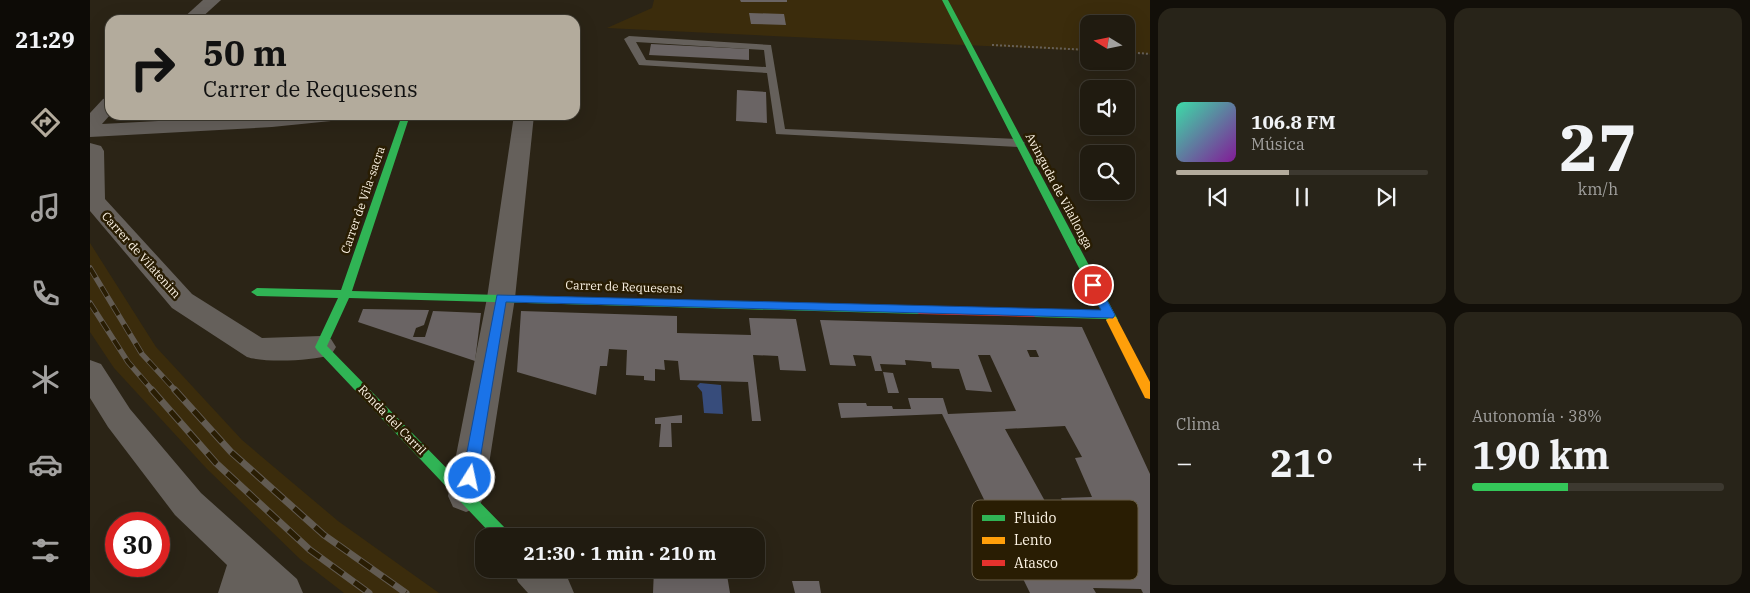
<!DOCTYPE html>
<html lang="es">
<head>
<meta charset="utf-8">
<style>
	body { margin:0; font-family:"IBM Plex Serif",serif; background:#282419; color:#f1f3f6; height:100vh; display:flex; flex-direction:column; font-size:19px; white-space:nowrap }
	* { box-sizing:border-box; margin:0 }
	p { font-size:16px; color:#a2a19f }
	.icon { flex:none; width:28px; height:28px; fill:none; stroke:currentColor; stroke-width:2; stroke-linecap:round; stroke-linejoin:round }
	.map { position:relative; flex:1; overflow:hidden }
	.panel { display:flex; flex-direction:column; gap:8px; padding:8px; background:#120f09; width:600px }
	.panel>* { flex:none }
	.banner { position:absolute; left:15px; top:15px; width:475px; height:105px; border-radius:15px; box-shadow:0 5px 20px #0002,0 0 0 1px #3d3930; background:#b3ab9c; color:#111; overflow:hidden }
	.needle { width:32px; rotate:280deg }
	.controls { position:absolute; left:990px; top:15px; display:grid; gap:10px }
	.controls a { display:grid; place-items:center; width:55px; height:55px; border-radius:10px; background:#201b10; box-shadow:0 5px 20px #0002,0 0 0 1px #3d3930; font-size:25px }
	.speed { position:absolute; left:15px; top:512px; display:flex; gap:10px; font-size:25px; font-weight:700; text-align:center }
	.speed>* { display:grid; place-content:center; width:65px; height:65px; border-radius:50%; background:#201b10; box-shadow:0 5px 20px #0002,0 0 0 1px #3d3930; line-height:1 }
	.speed .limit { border:8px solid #d22; background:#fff; color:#111 }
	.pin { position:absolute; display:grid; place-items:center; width:42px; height:42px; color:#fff; margin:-21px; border:2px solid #fff; border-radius:50%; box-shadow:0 1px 5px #0007 }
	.me { position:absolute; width:55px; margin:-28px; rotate:10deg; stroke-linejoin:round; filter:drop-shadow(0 0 4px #0008) }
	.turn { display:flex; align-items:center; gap:18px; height:105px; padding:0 15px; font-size:22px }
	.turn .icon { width:65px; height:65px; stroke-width:2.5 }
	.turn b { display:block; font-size:35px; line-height:42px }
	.big { font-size:38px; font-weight:700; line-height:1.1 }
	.panel .widget { flex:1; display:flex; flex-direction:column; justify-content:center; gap:8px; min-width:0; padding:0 18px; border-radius:15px; background:#282419 }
	.panel .dial { align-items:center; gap:0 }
	.dial b { font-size:65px; line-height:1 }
	.song { display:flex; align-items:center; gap:15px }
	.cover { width:60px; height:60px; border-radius:8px; background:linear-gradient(135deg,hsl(160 70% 55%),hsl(290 70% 35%)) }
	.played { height:5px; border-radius:2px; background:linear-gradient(90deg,#b3ab9c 45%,#3d3930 45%) }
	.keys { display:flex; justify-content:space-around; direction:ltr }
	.heat { display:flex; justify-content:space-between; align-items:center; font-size:28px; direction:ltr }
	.charge { height:8px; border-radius:4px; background:linear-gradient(90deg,#34c759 38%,#3d3930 0) }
	.panel .tiles { flex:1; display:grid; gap:8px; grid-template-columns:repeat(2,1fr) }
	.trip { position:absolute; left:385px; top:528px; width:290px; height:50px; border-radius:15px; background:#201b10; box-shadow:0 5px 20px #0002,0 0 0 1px #3d3930; font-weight:700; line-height:50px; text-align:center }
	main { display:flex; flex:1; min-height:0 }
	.tab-bar { display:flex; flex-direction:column; width:90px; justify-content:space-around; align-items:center; background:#0d0b06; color:#a2a19f }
	.tab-bar .icon { width:35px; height:35px }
	.tab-bar .on { color:#b3ab9c }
	.tab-bar b { font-size:22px; color:#f1f3f6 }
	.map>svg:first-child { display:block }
</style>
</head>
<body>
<main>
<nav class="tab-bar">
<b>21:29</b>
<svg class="icon on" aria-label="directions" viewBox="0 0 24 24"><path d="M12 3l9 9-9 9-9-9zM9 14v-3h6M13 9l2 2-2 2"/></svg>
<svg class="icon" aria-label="music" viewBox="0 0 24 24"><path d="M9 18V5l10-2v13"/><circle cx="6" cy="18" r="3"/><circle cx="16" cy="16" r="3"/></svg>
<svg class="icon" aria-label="phone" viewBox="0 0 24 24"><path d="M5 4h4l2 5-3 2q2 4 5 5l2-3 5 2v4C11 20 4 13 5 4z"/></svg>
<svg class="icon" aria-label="climate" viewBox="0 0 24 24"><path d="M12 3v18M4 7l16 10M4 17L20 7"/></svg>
<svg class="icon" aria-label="car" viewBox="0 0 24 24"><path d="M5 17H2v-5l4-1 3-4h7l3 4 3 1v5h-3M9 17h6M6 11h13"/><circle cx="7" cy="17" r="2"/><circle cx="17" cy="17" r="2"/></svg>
<svg class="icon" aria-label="filters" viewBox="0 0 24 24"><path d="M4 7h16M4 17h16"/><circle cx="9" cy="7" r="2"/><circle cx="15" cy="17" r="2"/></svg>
</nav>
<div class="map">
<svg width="1060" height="593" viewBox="0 0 1060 593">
	<rect width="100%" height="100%" fill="#2b2416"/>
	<g fill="#3b2c0c">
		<polygon points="564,0 1060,0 1060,54 1036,53 1036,24 999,24 999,51 517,28 562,8"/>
		<polygon points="0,243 66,347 152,440 248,521 349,593 254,593 210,559 117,469 24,368 0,332"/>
	</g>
	<polygon fill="#374c7b" points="610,383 631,385 633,414 614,413 612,392 607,386"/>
	<g fill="#6a6464" fill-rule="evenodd">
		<polygon points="650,0 697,0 697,2 651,2"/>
		<polygon points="659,13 694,14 696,25 661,24"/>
		<polygon points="561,44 659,49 659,60 559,55"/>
		<polygon points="647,90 676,92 677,123 646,121"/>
		<polygon points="273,309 339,310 334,325 326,328 323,337 335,337 343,311 391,313 385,361 268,322"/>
		<polygon points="431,311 587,316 587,333 661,335 659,318 706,319 716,371 690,370 688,356 663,355 671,421 662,421 658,382 590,380 588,361 574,360 575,370 565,369 565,381 554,380 554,376 536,375 537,350 519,349 517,366 510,366 506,395 427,372"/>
		<path d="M730,320L992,327L1060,474V593H1053L1051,589L1003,588L1006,593H940L852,414L751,418L748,403H776L777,406H802L803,409H821L818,398H853L858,414L926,411L900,355H888L902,392L876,390L869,369L842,368L841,362L815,360L816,365L790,364L792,371H785L781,356L763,355L766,366L740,365ZM937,350H946L949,357H940ZM975,426L992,457L985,458L1002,497L971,498L982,521H966L915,429ZM982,550H996L1004,564L990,563Z"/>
		<polygon points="793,372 803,373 809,393 798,393"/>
		<polygon points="592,415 592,423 581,423 582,447 569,447 571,424 565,424 565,418"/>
		<polygon points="564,569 636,569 640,593 563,593"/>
		<polygon points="702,581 729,581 731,593 705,593"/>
	</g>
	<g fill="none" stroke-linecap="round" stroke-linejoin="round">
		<g stroke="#666059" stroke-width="2" stroke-dasharray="2 2" stroke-linecap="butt">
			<polyline points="902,45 999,50"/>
			<polyline points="1036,52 1060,54"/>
		</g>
		<path fill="#65605b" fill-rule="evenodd" d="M539,36L681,45L695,129L929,139L935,143L929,147L686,134L677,73L549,65L534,39ZM546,42L674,50L676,67L556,60Z"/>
		<g fill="#65605b" fill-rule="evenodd">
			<polygon points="113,0 131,0 109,20 91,20"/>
			<polygon points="20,97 20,115 12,124 179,115 251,115 248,119 241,121 182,127 0,137 0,113 13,99"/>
			<polygon points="424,115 444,115 425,298 394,496 389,507 376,512 363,507 358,496 397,298"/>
			<path d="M0,143L11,146L14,151L15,199L102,294L172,338L231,336L241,339L246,347L241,355C222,361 175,363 157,357L82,308L0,211Z"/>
			<polygon points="0,360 11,364 40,409 111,493 207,579 213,593 128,593 137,565 85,515 18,427 0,398"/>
			<polygon points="423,569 468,569 478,579 484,593 438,593 428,582"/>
		</g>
		<g fill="#30b455" fill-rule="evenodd">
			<polygon points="852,0 858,0 1028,320 1026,323 1018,323 1016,319 944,317 938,313 944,309 1011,311"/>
			<polygon points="312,115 320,115 262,291 829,306 835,310 829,314 259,298 237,346 418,531 421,536 403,536 227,350 225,347 248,298 167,296 161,292 167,288 251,290"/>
		</g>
		<polygon fill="#ff9f0a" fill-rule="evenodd" points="1022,316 1026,317 1060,382 1060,399 1055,398 1016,320"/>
		<polygon fill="#e5322d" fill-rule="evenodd" points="829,306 944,309 950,313 944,317 829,314 823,310"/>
		<g stroke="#625b52" stroke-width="5.5">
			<g id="rail-far1">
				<polyline points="0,268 52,354 86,391"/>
				<polyline points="0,303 38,362 63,391"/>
			</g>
		</g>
		<g stroke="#625b52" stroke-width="7">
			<g id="rail">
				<polyline points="62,390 126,463 220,550 279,593"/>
				<polyline points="85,390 141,452 234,535 316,593"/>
			</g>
		</g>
		<use href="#rail-far1" stroke="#291d03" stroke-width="4" stroke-dasharray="11" stroke-linecap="butt"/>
		<use href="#rail" stroke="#291d03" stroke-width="5" stroke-dasharray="14" stroke-linecap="butt"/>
	</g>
	<polygon fill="#1a73e8" stroke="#114b97" points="1003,281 1007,282 1025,315 1023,318 416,302 387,478 385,482 380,484 375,482 372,478 407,295 1011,310 998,285"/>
	<g text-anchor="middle" stroke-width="5" stroke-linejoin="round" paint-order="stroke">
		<g font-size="12" fill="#fcf3e4" stroke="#291d03">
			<text transform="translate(969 191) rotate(62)" y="4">Avinguda de Vilallonga</text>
			<text transform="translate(273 200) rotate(-71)" y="4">Carrer de Vila-sacra</text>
			<text transform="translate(51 255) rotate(48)" y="4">Carrer de Vilatenim</text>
			<text transform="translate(534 287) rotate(2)" y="4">Carrer de Requesens</text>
			<text transform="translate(302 420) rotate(46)" y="4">Ronda del Carril</text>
		</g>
	</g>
	<rect x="882" y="500" width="166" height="80" rx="8" fill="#291d03" stroke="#685d46" stroke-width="1"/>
	<rect x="892" y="515" width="23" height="6" fill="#30b455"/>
	<rect x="892" y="537" width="23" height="7" fill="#ff9f0a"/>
	<rect x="892" y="560" width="23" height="6" fill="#e5322d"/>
	<g font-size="14" fill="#fcf3e4">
		<text x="924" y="523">Fluido</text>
		<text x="924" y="545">Lento</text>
		<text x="924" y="568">Atasco</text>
	</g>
</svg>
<div class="controls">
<a><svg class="needle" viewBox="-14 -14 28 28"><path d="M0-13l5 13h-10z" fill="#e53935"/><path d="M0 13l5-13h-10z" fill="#a2a19f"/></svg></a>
<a><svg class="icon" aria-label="sound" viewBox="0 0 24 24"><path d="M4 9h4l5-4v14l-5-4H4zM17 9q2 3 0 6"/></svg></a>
<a><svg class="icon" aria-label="search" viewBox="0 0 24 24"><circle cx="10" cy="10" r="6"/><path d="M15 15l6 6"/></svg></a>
</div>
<div class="speed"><div class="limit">30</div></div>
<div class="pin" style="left:1003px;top:285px;background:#d93025"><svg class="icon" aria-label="arrive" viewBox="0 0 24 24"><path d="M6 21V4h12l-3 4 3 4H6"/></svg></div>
<svg class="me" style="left:380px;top:478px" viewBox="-20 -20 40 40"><circle r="17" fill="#1a73e8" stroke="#fff" stroke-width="3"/><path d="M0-11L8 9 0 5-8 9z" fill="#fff"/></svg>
<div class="trip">21:30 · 1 min · 210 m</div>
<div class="banner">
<div class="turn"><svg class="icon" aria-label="right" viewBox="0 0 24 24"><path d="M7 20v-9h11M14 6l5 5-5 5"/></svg><div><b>50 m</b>Carrer de Requesens</div></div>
</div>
</div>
<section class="panel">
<div class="tiles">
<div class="widget">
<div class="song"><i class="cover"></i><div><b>106.8 FM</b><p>Música</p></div></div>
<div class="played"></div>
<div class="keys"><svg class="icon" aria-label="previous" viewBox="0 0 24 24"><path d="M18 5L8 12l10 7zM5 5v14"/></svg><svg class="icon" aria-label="pause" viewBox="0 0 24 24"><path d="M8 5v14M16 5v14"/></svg><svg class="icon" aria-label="next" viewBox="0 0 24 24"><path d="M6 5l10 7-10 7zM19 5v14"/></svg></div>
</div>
<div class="widget dial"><b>27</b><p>km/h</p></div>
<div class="widget"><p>Clima</p>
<div class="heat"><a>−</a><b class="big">21°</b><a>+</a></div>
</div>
<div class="widget"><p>Autonomía · 38%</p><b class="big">190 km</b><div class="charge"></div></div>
</div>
</section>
</main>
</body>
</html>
